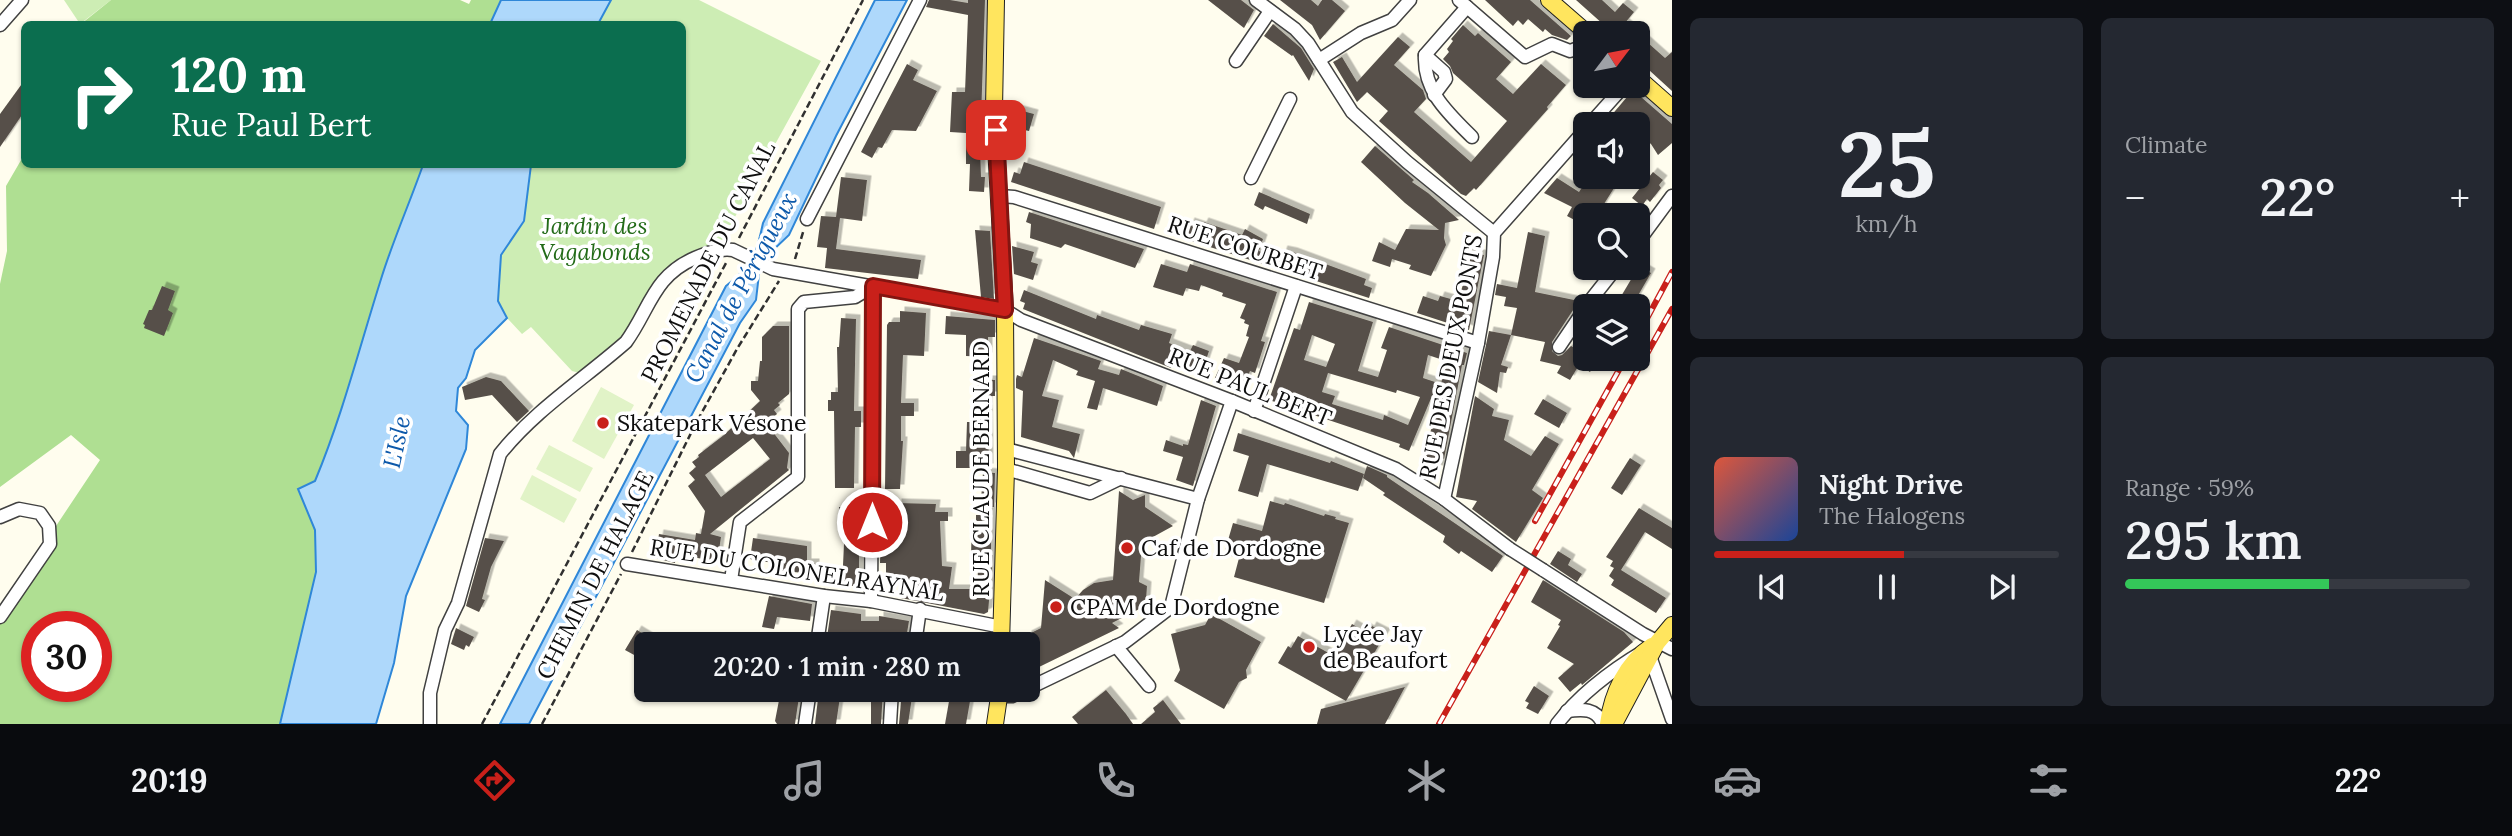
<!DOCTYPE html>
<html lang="en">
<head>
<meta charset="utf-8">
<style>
	body { margin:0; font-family:Lora,serif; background:#242831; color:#f1f3f6; height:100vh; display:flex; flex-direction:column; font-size:26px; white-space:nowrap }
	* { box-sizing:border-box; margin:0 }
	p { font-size:23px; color:#9ea1a6 }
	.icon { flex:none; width:38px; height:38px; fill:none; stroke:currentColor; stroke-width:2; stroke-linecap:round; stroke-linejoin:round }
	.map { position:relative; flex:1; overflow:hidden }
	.sheet { display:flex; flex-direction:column; gap:18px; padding:18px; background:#0d0f14; width:840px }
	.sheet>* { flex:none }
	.guide { position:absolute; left:21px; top:21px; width:665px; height:147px; border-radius:10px; box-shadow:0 2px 5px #0004; background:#0b6e4f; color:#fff; overflow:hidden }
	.needle { width:46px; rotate:58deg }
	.fabs { position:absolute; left:1573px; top:21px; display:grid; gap:14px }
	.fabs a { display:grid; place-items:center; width:77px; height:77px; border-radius:10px; background:#171b24; box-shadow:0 2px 5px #0004; font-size:35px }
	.speed { position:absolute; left:21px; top:611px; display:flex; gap:14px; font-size:35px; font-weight:700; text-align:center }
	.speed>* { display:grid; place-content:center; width:91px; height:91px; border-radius:50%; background:#171b24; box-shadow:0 2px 5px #0004; line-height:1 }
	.speed .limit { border:10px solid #d22; background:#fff; color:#111 }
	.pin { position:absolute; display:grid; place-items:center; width:60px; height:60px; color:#fff; margin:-30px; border-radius:14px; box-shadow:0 4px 10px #0006 }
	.me { position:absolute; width:77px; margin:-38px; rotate:0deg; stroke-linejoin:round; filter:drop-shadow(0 0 5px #0008) }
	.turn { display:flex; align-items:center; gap:24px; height:147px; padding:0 35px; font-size:32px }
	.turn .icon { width:91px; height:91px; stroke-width:2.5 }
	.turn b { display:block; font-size:49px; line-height:60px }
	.big { font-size:52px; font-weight:600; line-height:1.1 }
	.sheet .widget { flex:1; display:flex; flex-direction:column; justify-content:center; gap:10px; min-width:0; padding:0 24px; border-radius:10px; background:#242831 }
	.sheet .dial { align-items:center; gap:0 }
	.dial b { font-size:91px; line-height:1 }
	.song { display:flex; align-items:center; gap:21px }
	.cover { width:84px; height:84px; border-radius:10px; background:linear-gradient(135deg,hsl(10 70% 55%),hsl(220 70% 35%)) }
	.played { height:7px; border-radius:4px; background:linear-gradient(90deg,#c9201a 55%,#363941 55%) }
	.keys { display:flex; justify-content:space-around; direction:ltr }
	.heat { display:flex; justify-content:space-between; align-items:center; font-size:38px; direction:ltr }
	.charge { height:10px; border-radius:5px; background:linear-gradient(90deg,#34c759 59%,#363941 0) }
	.sheet .tiles { flex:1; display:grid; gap:18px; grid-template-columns:repeat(2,1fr) }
	.trip { position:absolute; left:634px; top:632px; width:406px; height:70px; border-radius:10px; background:#171b24; box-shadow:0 2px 5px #0004; font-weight:600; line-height:70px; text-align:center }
	.tab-bar { display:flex; height:112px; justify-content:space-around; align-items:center; background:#090b0e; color:#9ea1a6 }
	.tab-bar .icon { width:49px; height:49px }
	.tab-bar .active { color:#c9201a }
	.tab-bar b { font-size:32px; color:#f1f3f6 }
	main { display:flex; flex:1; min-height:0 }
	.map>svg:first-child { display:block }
</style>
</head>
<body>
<main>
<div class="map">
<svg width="1672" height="724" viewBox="0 0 1672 724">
	<defs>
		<filter id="shadow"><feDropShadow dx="4.5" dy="-4.5" stdDeviation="0" flood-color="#0004"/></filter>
	</defs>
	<rect width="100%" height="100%" fill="#fffdee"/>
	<g fill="#cdedb4">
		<polygon points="64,0 111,0 80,24"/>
		<polygon points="611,0 699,0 821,61 720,244 692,254 670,266 650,288 638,316 615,346 580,373 572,371 531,327 522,334 507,318 498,301 501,254 524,221 531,165 682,164 682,24 598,24"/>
	</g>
	<g fill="#afdf92" fill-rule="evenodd">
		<polygon points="111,0 460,0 469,4 471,0 501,0 490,24 81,24"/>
		<path d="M24,155V164L423,165C410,202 394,238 382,276C360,345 343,414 315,481L298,489L315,530L316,572L281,724H0V620L58,523L100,460L71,435L0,487V284L7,251L6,186ZM37,626H96V686H37Z"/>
	</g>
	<g fill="#e1f3c7">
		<polygon points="601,387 634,405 604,459 572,441"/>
		<polygon points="549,445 593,468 580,492 536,469"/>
		<polygon points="532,475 577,499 564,523 520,499"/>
	</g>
	<g fill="#aed8fb" stroke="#2f87d8" stroke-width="2">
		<polygon points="501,0 611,0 598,24 490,24"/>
		<path d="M875,0H907L836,136L789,235L770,253L759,274L756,300L740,323L529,724H500L726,286C753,264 756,257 763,223Z"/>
		<path d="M423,165H531L524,221L501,255L498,301L507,318L475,350L466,378L458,388L456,411L468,425L466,449L406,596L394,663L376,724H280L316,572L315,530L298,489L315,481C343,414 360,345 382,276C394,238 410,202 423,165Z"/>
	</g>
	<g fill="#575049" fill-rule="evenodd" filter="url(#shadow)">
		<polygon points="929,0 950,0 968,3 968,0 985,0 980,148 981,177 985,177 984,192 969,191 970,164 966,164 966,133 950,132 952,92 965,92 968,15 926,7"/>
		<polygon points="1208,0 1241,0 1254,10 1244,28"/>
		<polygon points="1280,0 1311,0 1318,6 1322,0 1332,0 1345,11 1320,40 1312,25"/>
		<polygon points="1485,0 1530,0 1571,36 1567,40 1552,35 1545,29 1543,32 1528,19 1523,25 1518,20 1513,26"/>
		<polygon points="1576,0 1602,0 1615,12 1623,3 1634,12 1625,23 1637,33 1613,33"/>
		<polygon points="1273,24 1301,48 1314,69 1309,81 1293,55 1292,56 1264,36"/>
		<polygon points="1463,25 1475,36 1478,33 1511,62 1496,79 1513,94 1541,64 1566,85 1547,107 1548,109 1476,190 1474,188 1466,196 1461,194 1379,121 1388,111 1367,92 1357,102 1333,62 1342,57 1357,82 1398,37 1410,47 1394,65 1423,90 1426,99 1414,112 1471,162 1507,121 1453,73 1450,66 1443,59 1449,52 1447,49 1453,41 1451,39"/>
		<polygon points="1638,34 1665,58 1672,52 1672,91 1638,60"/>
		<polygon points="907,64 918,70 913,80 937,91 916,131 892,130 882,148 878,147 872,158 861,152"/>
		<polygon points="24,81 24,112 0,147 0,114"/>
		<polygon points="1633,90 1672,124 1672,143 1658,155 1651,144 1640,136 1649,124 1604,124"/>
		<polygon points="1015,109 1034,114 1029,131 1011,127"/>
		<polygon points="1375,146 1414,180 1412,182 1428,193 1459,220 1445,223 1444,238 1446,245 1431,276 1409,269 1411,265 1392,259 1390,267 1372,261 1379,242 1395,250 1406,229 1439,230 1405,203 1361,162"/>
		<polygon points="1024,162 1161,207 1154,229 1011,182 1014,172 1020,174"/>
		<polygon points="1653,172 1663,180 1659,185 1661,188 1650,202 1647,199 1642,206 1632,198"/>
		<polygon points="841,177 867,180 862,221 840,218 836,249 921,260 918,279 825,268 827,248 817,247 821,216 836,217"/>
		<polygon points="1589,177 1621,177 1597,215 1586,215 1586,226 1567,216 1572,207 1544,193 1557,178 1579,192"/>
		<polygon points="1259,192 1310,214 1307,224 1265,206 1263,210 1254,205"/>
		<polygon points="1029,212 1072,226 1144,249 1135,268 1065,244 1061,248 1030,238 1031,224 1026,222"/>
		<polygon points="1190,222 1202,226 1204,222 1242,235 1245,229 1263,239 1259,251 1280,259 1283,250 1293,252 1366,279 1364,285 1372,288 1369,298 1185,239"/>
		<polygon points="975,230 990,231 994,299 981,297"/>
		<polygon points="1528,232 1545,236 1535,292 1579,301 1552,342 1552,351 1558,356 1562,355 1571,346 1586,354 1586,359 1598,359 1590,372 1579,365 1570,380 1557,373 1561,366 1540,361 1545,342 1511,335 1517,308 1504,306 1506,297 1495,295 1497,284 1517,288"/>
		<polygon points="1012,246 1034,252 1031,262 1038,264 1033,280 1014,274"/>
		<polygon points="1468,251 1484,255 1469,330 1417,313 1423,296 1438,301 1440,296 1458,301 1465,278 1462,276"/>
		<polygon points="1161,264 1187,272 1190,264 1277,292 1261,341 1265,342 1255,373 1250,371 1243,389 1214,380 1224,358 1239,363 1249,337 1246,336 1249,325 1244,323 1245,320 1240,318 1246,304 1222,296 1223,293 1201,285 1199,291 1186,288 1183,296 1153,287"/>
		<polygon points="1639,266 1651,273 1632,306 1620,298"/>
		<polygon points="162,286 175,291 168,310 173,313 164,336 144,328 145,325 143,324 149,310 152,310"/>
		<polygon points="1024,290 1096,319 1097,315 1139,330 1141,325 1172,334 1169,343 1190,351 1193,345 1209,351 1201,375 1172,364 1171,368 1023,309 1025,303 1020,301"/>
		<path d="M1309,302L1373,322L1358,371L1378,377L1387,350L1381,348L1389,327L1467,353L1464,365H1462L1444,459L1442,458L1439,470L1424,466L1437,398L1432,396L1409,451L1399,447L1400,444L1269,400L1294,328L1300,330ZM1312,335L1335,344L1326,367L1304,360ZM1428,355L1446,361L1441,384L1423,378ZM1328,373L1396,393L1397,390L1420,397L1408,425L1384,415L1383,420L1332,404L1335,396L1322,392Z"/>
		<polygon points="900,311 926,313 924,356 903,355 901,403 914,403 914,416 901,416 901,441 903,441 900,489 885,489 887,325 889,322 900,322"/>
		<polygon points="946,316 995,320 995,337 988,337 988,357 966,356 966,335 945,334"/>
		<polygon points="841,318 856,319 854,411 861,411 861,427 855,427 854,488 835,488 834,411 828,411 828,400 831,400 831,392 838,392 837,347 839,347"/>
		<path d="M773,326H789V394L778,403L780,405L774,410L777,414L766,423L789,453L787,468L789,470L710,534L721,537L718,557L714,561L676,554L675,563L655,558L659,534L695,540L696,533L701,534L705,511L688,486L695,480L689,473L696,467L692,462L699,457L698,455L724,435L760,401L751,390V381H758L760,361H762V337ZM753,438L770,459L721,497L705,475Z"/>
		<polygon points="1489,331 1511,335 1501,365 1508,367 1506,373 1500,372 1497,393 1478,382"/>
		<polygon points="1034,338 1101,361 1098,369 1119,375 1121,369 1163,386 1157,406 1103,388 1097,410 1087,408 1095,381 1076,375 1078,371 1053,360 1042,396 1059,400 1052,427 1080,434 1074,458 1069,451 1021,437 1023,391 1016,388 1016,379 1017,375 1022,377"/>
		<polygon points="486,377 501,381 529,411 517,422 492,395 465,400 462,387"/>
		<polygon points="978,380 995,380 995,396 988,396 989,468 956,468 956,451 966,451 967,422 974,422 974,414 977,414"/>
		<polygon points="1475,396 1494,409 1492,416 1509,420 1504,440 1531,456 1545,436 1559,444 1532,490 1543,498 1516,542 1472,509 1477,501 1456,497"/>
		<polygon points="1543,399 1567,413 1559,428 1534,414"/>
		<polygon points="1201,400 1216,406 1193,486 1176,480 1183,457 1163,451 1166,440 1183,446 1183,444 1188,445"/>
		<polygon points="1238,433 1330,463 1331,461 1364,474 1358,491 1267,464 1258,497 1238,491 1249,456 1233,451"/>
		<polygon points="1630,458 1641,465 1622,495 1611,488"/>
		<polygon points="1367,466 1387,475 1387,477 1503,556 1492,572 1461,551 1459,554 1443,542 1445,536 1383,495 1385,493 1363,478"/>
		<polygon points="983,472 995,473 994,507 991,507 991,555 993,555 988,612 984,614 901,598 901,583 886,583 886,563 880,563 881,521 884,522 884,507 897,507 897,503 936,504 935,512 948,512 948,521 940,521 942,566 952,567 949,589 969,589 972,588 973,576 978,576 978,555 971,555 972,521 976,520 976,515 980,515"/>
		<polygon points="1119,491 1133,500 1145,495 1145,507 1173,526 1142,543 1139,582 1147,586 1146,600 1149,604 1112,623 1119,628 1039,667 1039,659 1030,663 1031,658 1027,658 1027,635 1041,628 1045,580 1075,599 1083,590 1094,583 1113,580"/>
		<polygon points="1270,501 1284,505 1285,503 1324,516 1325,514 1336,517 1335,519 1349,523 1324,603 1234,577 1239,558 1224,554 1233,523 1262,531"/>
		<polygon points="839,507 859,507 859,586 842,586 845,523 844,520 839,520"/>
		<polygon points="1639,508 1672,528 1672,549 1645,532 1621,570 1666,598 1656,613 1611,585 1614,580 1609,576 1614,568 1610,566 1613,561 1606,557"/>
		<polygon points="485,538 504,541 491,567 482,599 485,600 479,612 466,606"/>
		<polygon points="753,538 807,546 807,563 815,563 815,574 772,570 773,563 750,559"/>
		<polygon points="1558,551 1571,559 1568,565 1582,574 1577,582 1550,564"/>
		<polygon points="1543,580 1624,632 1633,642 1582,685 1581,683 1570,692 1558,678 1574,664 1547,648 1560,626 1558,625 1561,620 1531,602"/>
		<polygon points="769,596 812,604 810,621 777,617 774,629 762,627"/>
		<polygon points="831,610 861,614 861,621 879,621 879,616 909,621 906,639 873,632 871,644 826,644"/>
		<polygon points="1211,614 1261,642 1246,670 1247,678 1239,682 1224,709 1174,681 1180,670 1171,634 1205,625"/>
		<polygon points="1352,624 1364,631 1365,627 1370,630 1372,626 1386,633 1346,701 1278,663 1288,646 1291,648 1298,636 1334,656"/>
		<polygon points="456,628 474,637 469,647 466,645 464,650 451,644"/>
		<polygon points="637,630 660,644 646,644 646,654 640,650 636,656 625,650"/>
		<polygon points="1534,686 1549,696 1538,714 1526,708 1529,703 1525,701"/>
		<polygon points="1405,687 1385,724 1317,724 1321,709"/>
		<polygon points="784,690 800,690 795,724 777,724 775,721 780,695 783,695"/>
		<polygon points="819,690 841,690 836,724 815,724"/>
		<polygon points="871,690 883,690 881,724 871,724"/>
		<polygon points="902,690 913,690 908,724 899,724"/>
		<polygon points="951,690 972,690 966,724 945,724"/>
		<polygon points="1106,690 1126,714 1133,724 1078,724 1072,717"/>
		<polygon points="1163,700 1181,724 1141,724 1155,712 1153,708"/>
	</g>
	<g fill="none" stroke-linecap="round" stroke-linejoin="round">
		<g stroke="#414141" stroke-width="15">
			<g id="minor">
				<polyline points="1256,0 1295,29 1308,43 1352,112 1407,162 1494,233"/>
				<polyline points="1459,0 1525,57 1552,44 1570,51 1586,45"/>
				<path d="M1467,7L1425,55C1423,91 1448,113 1472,137"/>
				<polyline points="0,25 22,0"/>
				<polyline points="1425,55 1444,72 1446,79 1434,95"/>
				<polyline points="1319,60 1361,33 1392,20 1410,0"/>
				<polyline points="1236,61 1270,11"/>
				<polyline points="1590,124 1624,86"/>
				<polyline points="1251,178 1290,99"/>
				<polyline points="1000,196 1014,197 1478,343"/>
				<polyline points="807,219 920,0"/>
				<polyline points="1638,242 1672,196"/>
				<polyline points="1586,306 1616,268"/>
				<polyline points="1559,347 1586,307"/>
				<polyline points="1254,411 1296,286"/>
				<polyline points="1006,449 1198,499"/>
				<polyline points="1006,469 1090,493 1121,478"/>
				<polyline points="1444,499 1478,343 1493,257 1494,233 1586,129"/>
				<polyline points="0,517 19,509 40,513 49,526 50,544 0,617"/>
				<polyline points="627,564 824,596 871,601 1002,627"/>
				<polyline points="1543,570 1643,634 1672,649"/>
				<polyline points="731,580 740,522 798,477 798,309 804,302 855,297 873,286"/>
				<polyline points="871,601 873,286"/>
				<polyline points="817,644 824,596"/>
				<polyline points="915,644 920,609"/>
				<polyline points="1116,646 1149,686"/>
				<polyline points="1027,689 1125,642 1171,607 1198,499 1232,401"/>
				<polyline points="1000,696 1012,696 1026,690"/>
				<path d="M1567,711C1583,709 1596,708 1603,724"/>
				<path d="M430,724V693L445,630L458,603L500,454C535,410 584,379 626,342C650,309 653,276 695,258C707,253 720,248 733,250L773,269L1005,310L1021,320L1232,401L1396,469L1444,499L1510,549"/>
				<polyline points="805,724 810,690"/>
				<polyline points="890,724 892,690"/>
				<path d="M1557,724C1580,694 1612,670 1644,651L1649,653L1651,659L1672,719"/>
			</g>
		</g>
		<g stroke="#1f1f1f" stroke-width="18">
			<g id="major">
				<polyline points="996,0 994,109 1005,310 1006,469 1001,644"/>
				<polyline points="1549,0 1587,33"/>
				<polyline points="1638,78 1672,108"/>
				<polyline points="995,724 1000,690"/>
				<path d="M1608,724C1612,694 1626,663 1652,646"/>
				<polyline points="1614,724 1657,643 1672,625"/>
			</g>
		</g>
		<g stroke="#303030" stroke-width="2.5" stroke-dasharray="7 3.5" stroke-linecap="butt">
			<polyline points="739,238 863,0"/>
			<polyline points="795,259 804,229"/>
			<polyline points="632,552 696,423 737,349 779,281"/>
			<polyline points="482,724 726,263"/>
			<polyline points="542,724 621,574"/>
		</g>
		<use href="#minor" stroke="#fff" stroke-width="12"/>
		<use href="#major" stroke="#ffe55e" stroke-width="16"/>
		<g stroke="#c9201a" stroke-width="6">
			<g id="rail">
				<polyline points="1638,335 1672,272"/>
				<polyline points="1535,521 1625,359"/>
				<polyline points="1439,724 1672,309"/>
			</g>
		</g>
		<use href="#rail" stroke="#fff" stroke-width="3.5" stroke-dasharray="10" stroke-linecap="butt"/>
		<g stroke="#414141" stroke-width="15" stroke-linecap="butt">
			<polyline id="minor-bridge" points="1510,549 1543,570"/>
		</g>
		<use href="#minor-bridge" stroke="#fff" stroke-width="12"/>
	</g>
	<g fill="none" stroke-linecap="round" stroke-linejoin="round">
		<g stroke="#831511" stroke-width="18">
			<polyline id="route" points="872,522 873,286 1005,310 996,130"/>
		</g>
		<use href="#route" stroke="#c9201a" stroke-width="12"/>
	</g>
	<g fill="#c9201a" stroke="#fff" stroke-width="2.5">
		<circle cx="603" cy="423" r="7"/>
		<circle cx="1127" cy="548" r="7"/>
		<circle cx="1056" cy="607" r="7"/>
		<circle cx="1309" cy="647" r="7"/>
	</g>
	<g text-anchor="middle" stroke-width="7" stroke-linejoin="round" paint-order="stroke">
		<g font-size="23" font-style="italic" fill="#236b18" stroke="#fff">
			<text x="595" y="234">Jardin des<tspan x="595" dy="26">Vagabonds</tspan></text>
		</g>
		<g font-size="23" fill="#0e0e0e" stroke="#fff">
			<text transform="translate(1245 248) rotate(18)" y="8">RUE COURBET</text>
			<text transform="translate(708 262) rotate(-63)" y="8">PROMENADE DU CANAL</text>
			<text transform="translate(1451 357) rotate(-79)" y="8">RUE DES DEUX PONTS</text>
			<text transform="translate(1250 387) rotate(22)" y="8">RUE PAUL BERT</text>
			<text transform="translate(981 469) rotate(-90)" y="8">RUE CLAUDE BERNARD</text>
			<text transform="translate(797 570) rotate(9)" y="8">RUE DU COLONEL RAYNAL</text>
			<text transform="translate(595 575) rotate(-63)" y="8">CHEMIN DE HALAGE</text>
		</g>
		<g font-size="23" fill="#0e0e0e" stroke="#fff" text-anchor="start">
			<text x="617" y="431">Skatepark Vésone</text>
			<text x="1141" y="556">Caf de Dordogne</text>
			<text x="1070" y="615">CPAM de Dordogne</text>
			<text x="1323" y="642">Lycée Jay<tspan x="1323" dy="26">de Beaufort</tspan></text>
		</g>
		<g font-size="24" font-style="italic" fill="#0d59aa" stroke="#fff">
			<text transform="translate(741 288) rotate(-62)" y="8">Canal de Périgueux</text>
			<text transform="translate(397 442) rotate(-78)" y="8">L'Isle</text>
		</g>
	</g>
</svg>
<div class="fabs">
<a><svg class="needle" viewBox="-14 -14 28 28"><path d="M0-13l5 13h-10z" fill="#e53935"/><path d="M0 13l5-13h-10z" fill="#9ea1a6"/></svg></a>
<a><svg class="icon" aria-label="sound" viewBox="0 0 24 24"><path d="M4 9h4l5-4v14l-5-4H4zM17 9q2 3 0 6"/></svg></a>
<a><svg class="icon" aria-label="search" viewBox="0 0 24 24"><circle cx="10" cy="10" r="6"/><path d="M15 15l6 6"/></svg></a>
<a><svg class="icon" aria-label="layers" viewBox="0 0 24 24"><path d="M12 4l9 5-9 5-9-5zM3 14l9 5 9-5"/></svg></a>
</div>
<div class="speed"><div class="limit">30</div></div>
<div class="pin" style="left:996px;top:130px;background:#d93025"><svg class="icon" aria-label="arrive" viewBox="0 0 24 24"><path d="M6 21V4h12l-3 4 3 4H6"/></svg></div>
<svg class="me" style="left:872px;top:522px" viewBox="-20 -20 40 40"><circle r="17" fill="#c9201a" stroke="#fff" stroke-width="3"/><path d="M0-11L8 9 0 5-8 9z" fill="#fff"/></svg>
<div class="trip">20:20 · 1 min · 280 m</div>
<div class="guide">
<div class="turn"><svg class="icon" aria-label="right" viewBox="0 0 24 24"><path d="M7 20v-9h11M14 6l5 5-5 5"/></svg><div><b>120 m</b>Rue Paul Bert</div></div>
</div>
</div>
<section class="sheet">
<div class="tiles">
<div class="widget dial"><b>25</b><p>km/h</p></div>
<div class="widget"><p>Climate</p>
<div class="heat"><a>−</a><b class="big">22°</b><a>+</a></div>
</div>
<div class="widget">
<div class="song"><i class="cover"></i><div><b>Night Drive</b><p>The Halogens</p></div></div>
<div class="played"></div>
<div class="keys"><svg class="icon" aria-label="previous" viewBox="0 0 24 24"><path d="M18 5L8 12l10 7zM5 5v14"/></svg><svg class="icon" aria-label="pause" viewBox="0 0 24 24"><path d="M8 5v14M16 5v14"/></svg><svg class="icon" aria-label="next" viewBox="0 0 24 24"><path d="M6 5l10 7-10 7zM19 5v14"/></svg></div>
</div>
<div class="widget"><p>Range · 59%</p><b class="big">295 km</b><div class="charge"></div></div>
</div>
</section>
</main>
<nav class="tab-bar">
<b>20:19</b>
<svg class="icon active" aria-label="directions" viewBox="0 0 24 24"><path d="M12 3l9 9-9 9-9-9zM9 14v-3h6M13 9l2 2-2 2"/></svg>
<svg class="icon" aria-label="music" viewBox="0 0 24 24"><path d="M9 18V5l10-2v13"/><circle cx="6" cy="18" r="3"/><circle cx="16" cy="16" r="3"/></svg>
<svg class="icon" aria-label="phone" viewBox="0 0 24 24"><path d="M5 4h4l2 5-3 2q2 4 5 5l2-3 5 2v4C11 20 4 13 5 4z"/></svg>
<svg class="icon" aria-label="climate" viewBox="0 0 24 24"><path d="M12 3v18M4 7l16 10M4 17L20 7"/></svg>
<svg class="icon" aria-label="car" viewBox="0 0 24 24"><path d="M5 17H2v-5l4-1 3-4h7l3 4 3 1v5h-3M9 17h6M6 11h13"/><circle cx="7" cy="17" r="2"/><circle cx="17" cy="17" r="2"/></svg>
<svg class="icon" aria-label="filters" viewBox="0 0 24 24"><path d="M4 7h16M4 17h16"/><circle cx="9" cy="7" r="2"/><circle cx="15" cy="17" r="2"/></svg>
<b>22°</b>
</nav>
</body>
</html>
